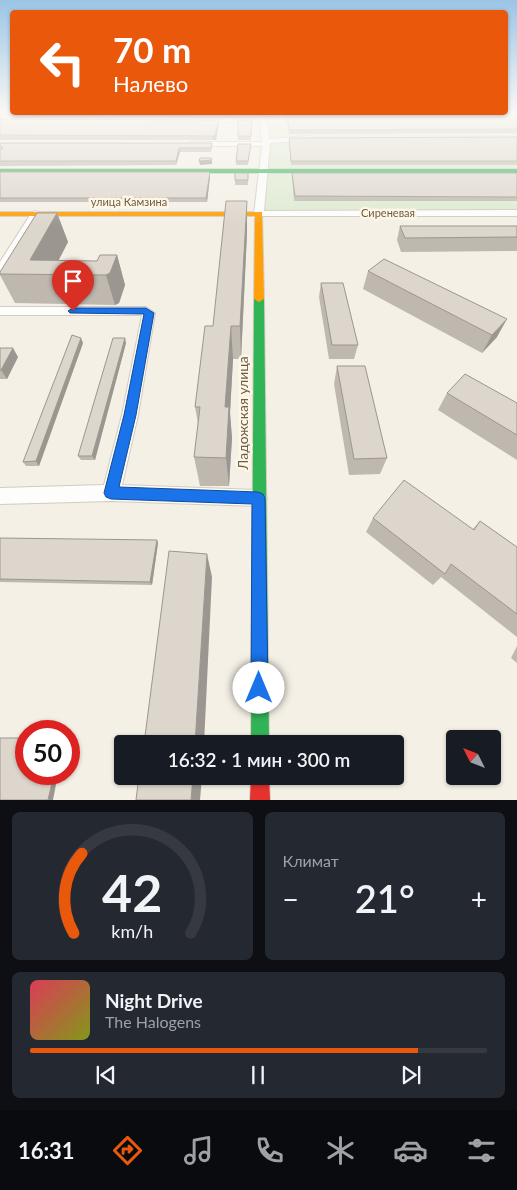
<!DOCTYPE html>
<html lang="ru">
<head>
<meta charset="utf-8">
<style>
	body { margin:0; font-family:Lato,sans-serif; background:#242831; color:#f1f3f6; height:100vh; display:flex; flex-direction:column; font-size:19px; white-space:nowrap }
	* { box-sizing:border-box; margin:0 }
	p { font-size:16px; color:#9ea1a6 }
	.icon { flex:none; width:28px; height:28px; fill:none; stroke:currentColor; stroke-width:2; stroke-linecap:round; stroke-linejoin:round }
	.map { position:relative; height:800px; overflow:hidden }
	.panel { display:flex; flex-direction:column; gap:12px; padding:12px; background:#0d0f14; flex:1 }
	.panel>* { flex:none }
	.hud { position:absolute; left:10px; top:10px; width:498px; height:105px; border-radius:5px; box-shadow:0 1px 4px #0004; background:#ea580c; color:#fff; overflow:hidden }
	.needle { width:32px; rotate:312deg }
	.controls { position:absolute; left:446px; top:730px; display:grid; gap:10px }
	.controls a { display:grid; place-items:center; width:55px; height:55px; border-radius:5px; background:#171b24; box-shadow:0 1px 4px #0004; font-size:25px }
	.speed { position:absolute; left:15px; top:720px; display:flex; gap:10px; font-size:25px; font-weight:700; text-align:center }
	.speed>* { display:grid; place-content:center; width:65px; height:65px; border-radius:50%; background:#171b24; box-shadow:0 1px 4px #0004; line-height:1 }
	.speed .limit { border:8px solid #d22; background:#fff; color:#111 }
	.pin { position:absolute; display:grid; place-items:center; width:42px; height:42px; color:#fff; margin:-51px -21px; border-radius:50% 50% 50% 0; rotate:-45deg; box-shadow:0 0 5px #0007 }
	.pin .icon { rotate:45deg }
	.me { position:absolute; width:55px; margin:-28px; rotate:0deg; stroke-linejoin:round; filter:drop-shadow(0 0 4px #0008) }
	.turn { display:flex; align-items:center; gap:18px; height:105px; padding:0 20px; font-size:22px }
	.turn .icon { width:65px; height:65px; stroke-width:2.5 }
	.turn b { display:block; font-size:35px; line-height:42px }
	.big { font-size:38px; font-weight:600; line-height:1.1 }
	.panel .card { flex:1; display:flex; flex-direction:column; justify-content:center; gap:8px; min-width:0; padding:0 18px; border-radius:8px; background:#242831 }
	.panel .dial { align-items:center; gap:0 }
	.dial svg { height:130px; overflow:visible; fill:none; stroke:#363941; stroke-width:7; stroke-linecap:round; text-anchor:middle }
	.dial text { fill:#f1f3f6; stroke:none }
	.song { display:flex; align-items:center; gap:15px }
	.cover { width:60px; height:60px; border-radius:8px; background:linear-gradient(135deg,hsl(350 70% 55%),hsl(70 70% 35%)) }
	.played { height:5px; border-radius:2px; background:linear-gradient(90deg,#ea580c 85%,#363941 85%) }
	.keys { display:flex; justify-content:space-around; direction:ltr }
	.heat { display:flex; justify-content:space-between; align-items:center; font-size:28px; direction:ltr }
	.panel .tiles { flex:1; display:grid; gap:12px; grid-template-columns:1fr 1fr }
	.card:last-child { grid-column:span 2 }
	.trip { position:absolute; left:114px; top:735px; width:290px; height:50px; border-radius:5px; background:#171b24; box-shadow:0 1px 4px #0004; font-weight:600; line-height:50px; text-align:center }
	.tabs { display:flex; height:80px; justify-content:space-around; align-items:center; background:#090b0e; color:#9ea1a6 }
	.tabs .icon { width:35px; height:35px }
	.tabs .selected { color:#ea580c }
	.tabs b { font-size:22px; color:#f1f3f6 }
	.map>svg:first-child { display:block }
</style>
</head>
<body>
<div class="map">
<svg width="517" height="800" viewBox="0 0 517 800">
	<rect width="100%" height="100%" fill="#f4f0e6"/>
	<polygon fill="#ddead1" points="517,119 517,211 264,210 270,122"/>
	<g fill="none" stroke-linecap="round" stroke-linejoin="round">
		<g stroke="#d2cbc2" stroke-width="2">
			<g id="street">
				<polygon points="260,114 309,114 306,116 267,118 269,139 310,136 314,138 310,140 270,143 264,211 517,210 517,216 255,216 254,214 262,146 191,146 187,144 191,142 262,142 260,122 199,122 195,120 199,118 260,118"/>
				<polygon points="468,114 517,114 517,116 472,116"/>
				<polygon points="36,211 41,214 6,271 0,274 0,262 32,212"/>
				<polygon points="0,307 146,307 155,313 138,415 122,485 258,490 264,492 267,498 264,504 258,506 111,501 0,504 0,488 104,485 122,415 142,315 0,315"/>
			</g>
		</g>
		<g stroke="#d4cdc3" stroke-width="2">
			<g id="fast">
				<rect x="0" y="169" width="517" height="4"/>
				<polygon points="259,296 264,299 269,744 251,744 254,299"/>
			</g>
		</g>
		<g stroke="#d4cdc3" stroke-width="2">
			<polygon id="slow" points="0,212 262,212 264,299 259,302 254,299 255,216 0,216"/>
		</g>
		<g stroke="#d4cdc3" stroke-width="2">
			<polygon id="jam" points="251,776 269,776 270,800 250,800"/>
		</g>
		<use href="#street" fill="#fdfdfb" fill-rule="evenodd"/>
		<use href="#fast" fill="#30b455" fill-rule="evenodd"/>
		<use href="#slow" fill="#ff9f0a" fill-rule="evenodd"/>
		<use href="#jam" fill="#e5322d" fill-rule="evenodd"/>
	</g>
	<g fill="#beb8af">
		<rect x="0" y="114" width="221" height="2"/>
		<rect x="239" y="114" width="13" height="2"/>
		<polygon points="517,114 517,133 289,134 287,119 287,115"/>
		<polygon points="0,119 219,124 216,140 0,140"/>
		<polygon points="238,120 252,120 251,140 238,140"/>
		<polygon points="517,137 517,165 291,165 289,138"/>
		<polygon points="0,143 212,143 212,148 211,152 180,152 176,165 0,166"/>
		<polygon points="251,144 248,165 236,165 236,161"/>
		<polygon points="0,172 210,172 210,177 207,202 0,202"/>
		<polygon points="248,173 248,185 235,185 235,180"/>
		<polygon points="292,173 517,173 517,201 294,201 292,177"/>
		<polygon points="57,213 68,242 58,261 97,261 117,255 125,285 119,303 115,305 15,303 0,275 0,272"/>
		<polygon points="400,226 517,226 517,251 401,252 397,240"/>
		<polygon points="247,233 241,359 233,359 230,413 232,438 229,486 200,486 194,457 198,423 195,407 213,326"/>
		<polygon points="368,271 497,337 482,353 363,289"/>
		<polygon points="321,283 358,345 354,359 329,359 319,297"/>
		<polygon points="83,343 39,466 26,466 23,462"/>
		<polygon points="126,343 95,460 81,460 78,456"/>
		<polygon points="0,348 18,357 7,379 0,379"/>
		<polygon points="337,366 387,458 380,474 349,475 334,384"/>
		<polygon points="447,393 517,403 517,460 438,410"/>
		<polygon points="373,518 473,529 480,521 517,547 517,637 441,577 433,585 366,532"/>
		<polygon points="0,538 158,543 152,585 0,582"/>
		<polygon points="517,646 517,663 511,658"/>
	</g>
	<g fill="#9b968f">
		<polygon points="219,120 219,124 216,140 213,140 213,136"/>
		<polygon points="179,148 180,152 176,165 176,161"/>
		<polygon points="212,160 212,164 200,165 199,161"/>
		<polygon points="210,172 210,177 207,202 206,198"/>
		<polygon points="247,201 247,233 241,359 240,326"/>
		<polygon points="57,213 68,242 51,275 30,260"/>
		<polygon points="117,255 125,285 119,303 115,305 106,275"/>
		<polygon points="507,319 497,337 482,353 492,335"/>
		<polygon points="231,326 233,359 230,413 232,438 229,486 226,458 225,407"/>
		<polygon points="81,338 83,343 39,466 36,461"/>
		<polygon points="125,338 126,343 95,460 92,456"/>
		<polygon points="13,348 18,357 7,379 1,370"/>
		<polygon points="157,540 158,543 152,585 150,582"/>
		<polygon points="207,554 212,577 204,744 195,744"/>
		<polygon points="54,774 58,774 53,800 48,800"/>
		<polygon points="193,776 202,776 200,800 191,800"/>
	</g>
	<g fill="#ddd6cc" stroke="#9b968f">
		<polygon points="306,114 517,114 517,129 289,130 287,115"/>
		<polygon points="0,119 219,120 215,135 213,136 0,135"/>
		<polygon points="238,120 252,120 251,136 238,136"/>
		<polygon points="517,137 517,161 291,161 289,138"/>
		<polygon points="0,143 212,143 211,148 179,148 176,161 0,161 0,151 3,147 0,147"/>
		<polygon points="238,144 251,144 248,161 236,161"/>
		<polygon points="200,158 211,158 212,160 199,161"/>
		<polygon points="0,172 210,172 206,198 0,198"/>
		<rect x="235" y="173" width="13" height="7"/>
		<polygon points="292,173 517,173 517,197 295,196"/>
		<polygon points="226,201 247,201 240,326 231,326 225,407 229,407 226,458 194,457 200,407 195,407 205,326 213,326"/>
		<polygon points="37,213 57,213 30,260 97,261 100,255 117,255 110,273 106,275 0,274 0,272"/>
		<polygon points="400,226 517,226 517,237 405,238"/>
		<polygon points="384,259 507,319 492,335 368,271"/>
		<polygon points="321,283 343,283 358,345 332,345"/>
		<polygon points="72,335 81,338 36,461 23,462"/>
		<polygon points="113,338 125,338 92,456 78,456"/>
		<polygon points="0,348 13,348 1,370 0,370"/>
		<polygon points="337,366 365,366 387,458 354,459"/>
		<polygon points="465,374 517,403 517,435 447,393"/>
		<polygon points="404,480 474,530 480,521 517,547 517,614 451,564 445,574 373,518"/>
		<polygon points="0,538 157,540 150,582 0,579"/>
		<polygon points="169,551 207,554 195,744 144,744"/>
		<polygon points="0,738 26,738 26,774 54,774 48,800 0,800"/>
		<polygon points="139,776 193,776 191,800 136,800"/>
	</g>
	<linearGradient id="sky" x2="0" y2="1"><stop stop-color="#9bc5e6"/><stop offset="0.5" stop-color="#faf8f4"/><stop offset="1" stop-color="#faf8f4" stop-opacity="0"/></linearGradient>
	<rect width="517" height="226" fill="url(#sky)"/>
	<polygon fill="#1a73e8" stroke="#114b97" points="73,308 146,308 154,313 136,415 119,487 258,492 263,494 265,498 268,688 265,694 259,696 253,694 251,688 252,504 111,499 106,497 104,493 124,415 144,314 70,313 68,311"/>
	<g text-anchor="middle" stroke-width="5" stroke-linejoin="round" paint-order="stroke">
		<g font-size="11" fill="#6f5b49" stroke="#fef7e5">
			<text x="129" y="206">улица Камзина</text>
			<text x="388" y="217">Сиреневая</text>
		</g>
		<g font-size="14" fill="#6f5b49" stroke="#fef7e5">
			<text transform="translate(243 413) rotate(-90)" y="5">Ладожская улица</text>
		</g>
	</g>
</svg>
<div class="controls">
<a><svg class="needle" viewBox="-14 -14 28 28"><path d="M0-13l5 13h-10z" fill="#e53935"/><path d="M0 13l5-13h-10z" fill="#9ea1a6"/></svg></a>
</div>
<div class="speed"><div class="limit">50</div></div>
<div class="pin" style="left:73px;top:311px;background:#d93025"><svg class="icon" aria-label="arrive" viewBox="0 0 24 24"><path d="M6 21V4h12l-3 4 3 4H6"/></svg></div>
<svg class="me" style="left:259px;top:688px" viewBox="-20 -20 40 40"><circle r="19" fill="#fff"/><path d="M0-13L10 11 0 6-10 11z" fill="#1a73e8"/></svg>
<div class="trip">16:32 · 1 мин · 300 m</div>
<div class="hud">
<div class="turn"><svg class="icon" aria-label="left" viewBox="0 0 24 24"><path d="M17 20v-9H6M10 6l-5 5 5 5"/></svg><div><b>70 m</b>Налево</div></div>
</div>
</div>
<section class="panel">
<div class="tiles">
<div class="card dial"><svg viewBox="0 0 100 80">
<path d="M14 69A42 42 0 1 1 86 69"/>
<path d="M14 69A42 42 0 0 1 19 20" stroke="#ea580c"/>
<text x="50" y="56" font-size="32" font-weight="700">42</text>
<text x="50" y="72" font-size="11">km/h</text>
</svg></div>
<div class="card"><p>Климат</p>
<div class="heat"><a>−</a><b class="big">21°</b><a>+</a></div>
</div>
<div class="card">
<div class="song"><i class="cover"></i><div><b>Night Drive</b><p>The Halogens</p></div></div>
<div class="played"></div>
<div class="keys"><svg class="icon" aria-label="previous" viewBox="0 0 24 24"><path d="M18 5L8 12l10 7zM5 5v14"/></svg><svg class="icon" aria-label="pause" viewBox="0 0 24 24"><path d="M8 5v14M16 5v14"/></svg><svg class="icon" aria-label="next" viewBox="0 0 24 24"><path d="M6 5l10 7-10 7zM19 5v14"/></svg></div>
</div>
</div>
</section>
<nav class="tabs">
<b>16:31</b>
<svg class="icon selected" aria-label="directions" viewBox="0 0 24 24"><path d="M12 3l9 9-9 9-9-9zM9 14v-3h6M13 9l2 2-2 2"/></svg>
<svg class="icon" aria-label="music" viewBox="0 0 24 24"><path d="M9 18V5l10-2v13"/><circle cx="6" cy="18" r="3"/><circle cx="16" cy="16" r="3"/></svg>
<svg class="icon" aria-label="phone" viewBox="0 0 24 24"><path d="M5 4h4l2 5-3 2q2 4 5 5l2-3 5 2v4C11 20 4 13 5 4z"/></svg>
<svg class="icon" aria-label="climate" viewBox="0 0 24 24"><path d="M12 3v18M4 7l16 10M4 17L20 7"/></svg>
<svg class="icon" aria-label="car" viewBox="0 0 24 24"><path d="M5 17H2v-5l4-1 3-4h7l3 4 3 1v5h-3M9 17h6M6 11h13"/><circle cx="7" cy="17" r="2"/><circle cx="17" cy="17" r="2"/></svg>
<svg class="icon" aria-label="filters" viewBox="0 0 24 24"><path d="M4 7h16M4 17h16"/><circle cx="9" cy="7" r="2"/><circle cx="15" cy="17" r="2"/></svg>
</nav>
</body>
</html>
